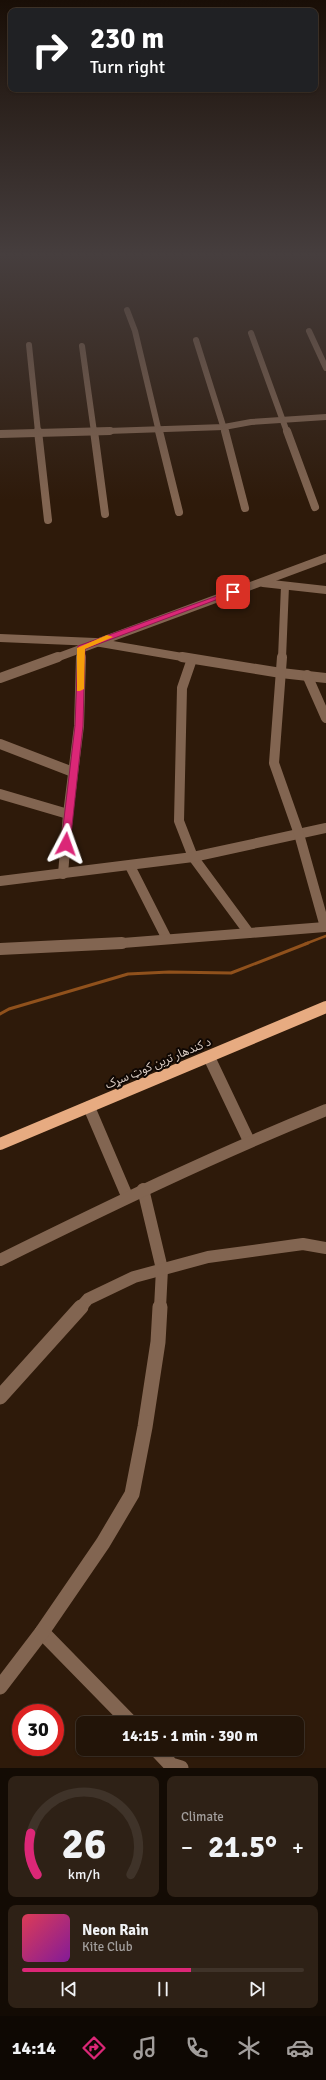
<!DOCTYPE html>
<html lang="en">
<head>
<meta charset="utf-8">
<style>
	body { margin:0; font-family:Signika,"Noto Sans Arabic",sans-serif; background:#2e2116; color:#f1f3f6; height:100vh; display:flex; flex-direction:column; font-size:15px; white-space:nowrap }
	* { box-sizing:border-box; margin:0 }
	p { font-size:13px; color:#a29e9c }
	.icon { flex:none; width:22px; height:22px; fill:none; stroke:currentColor; stroke-width:2; stroke-linecap:round; stroke-linejoin:round }
	.map { position:relative; height:1768px; overflow:hidden }
	.panel { display:flex; flex-direction:column; gap:8px; padding:8px; background:#130b04; flex:1 }
	.panel>* { flex:none }
	.hud { position:absolute; left:8px; top:8px; width:310px; height:84px; border-radius:8px; box-shadow:0 1px 3px #0004,0 0 0 1px #3f3329; background:#202124; color:#fff; overflow:hidden }
	.speed { position:absolute; left:12px; top:1704px; display:flex; gap:8px; font-size:20px; font-weight:700; text-align:center }
	.speed>* { display:grid; place-content:center; width:52px; height:52px; border-radius:50%; background:#221408; box-shadow:0 1px 3px #0004,0 0 0 1px #3f3329; line-height:1 }
	.speed .limit { border:6px solid #d22; background:#fff; color:#111 }
	.pin { position:absolute; display:grid; place-items:center; width:34px; height:34px; color:#fff; margin:-17px; border-radius:8px; box-shadow:0 2px 6px #0006 }
	.me { position:absolute; width:44px; margin:-22px; rotate:4deg; stroke-linejoin:round; filter:drop-shadow(0 0 3px #0008) }
	.turn { display:flex; align-items:center; gap:14px; height:84px; padding:0 16px; font-size:18px }
	.turn .icon { width:52px; height:52px; stroke-width:2.5 }
	.turn b { display:block; font-size:28px; line-height:34px }
	.big { font-size:30px; font-weight:700; line-height:1.1 }
	.panel .tile { flex:1; display:flex; flex-direction:column; justify-content:center; gap:6px; min-width:0; padding:0 14px; border-radius:8px; background:#2e2116 }
	.panel .dial { align-items:center; gap:0 }
	.dial svg { height:104px; overflow:visible; fill:none; stroke:#3f3329; stroke-width:7; stroke-linecap:round; text-anchor:middle }
	.dial text { fill:#f1f3f6; stroke:none }
	.song { display:flex; align-items:center; gap:12px }
	.cover { width:48px; height:48px; border-radius:6px; background:linear-gradient(135deg,hsl(350 70% 55%),hsl(290 70% 35%)) }
	.played { height:4px; border-radius:2px; background:linear-gradient(90deg,#db2777 60%,#3f3329 60%) }
	.keys { display:flex; justify-content:space-around; direction:ltr }
	.heat { display:flex; justify-content:space-between; align-items:center; font-size:22px; direction:ltr }
	.panel .tiles { flex:1; display:grid; gap:8px; grid-template-columns:1fr 1fr }
	.tile:last-child { grid-column:span 2 }
	.trip { position:absolute; left:76px; top:1716px; width:228px; height:40px; border-radius:8px; background:#221408; box-shadow:0 1px 3px #0004,0 0 0 1px #3f3329; font-weight:700; line-height:40px; text-align:center }
	.menu { display:flex; height:64px; justify-content:space-around; align-items:center; background:#0e0803; color:#a29e9c }
	.menu .icon { width:28px; height:28px }
	.menu .current { color:#db2777 }
	.menu b { font-size:18px; color:#f1f3f6 }
	.map>svg:first-child { display:block }
</style>
</head>
<body>
<div class="map">
<svg width="326" height="1768" viewBox="0 0 326 1768">
	<rect width="100%" height="100%" fill="#2e1a0a"/>
	<g fill="none" stroke-linecap="round" stroke-linejoin="round">
		<polyline stroke="#90511c" stroke-width="2.5" points="305,944 326,936"/>
		<polyline stroke="#90511c" stroke-width="3" points="0,1014 9,1009 128,974 169,972 231,973 308,943"/>
		<g stroke="#826551" stroke-width="6">
			<polyline points="127,310 135,331 159,432"/>
			<polyline points="309,331 326,368"/>
			<polyline points="251,333 287,432"/>
			<polyline points="196,340 225,432"/>
			<polyline points="29,345 38,432"/>
			<polyline points="82,346 94,432"/>
			<polyline points="78,432 224,427 251,422 326,417"/>
		</g>
		<g stroke="#826551" stroke-width="8">
			<polyline points="38,431 48,520"/>
			<polyline points="94,431 105,514"/>
			<polyline points="159,431 179,512"/>
			<polyline points="225,431 245,508"/>
			<polyline points="287,431 315,507"/>
			<polyline points="0,434 110,431"/>
			<polyline points="263,583 326,590"/>
			<polyline points="0,638 95,642 188,658"/>
			<polyline points="56,658 326,558"/>
			<polyline points="81,658 81,648"/>
			<polyline points="282,658 285,586"/>
		</g>
		<g stroke="#826551" stroke-width="10">
			<polyline points="182,657 281,673 326,678"/>
			<polyline points="192,659 182,688 179,821 193,857 249,933"/>
			<polyline points="307,675 326,718"/>
			<polyline points="0,678 58,657"/>
			<polyline points="0,744 73,772"/>
			<polyline points="0,794 68,814"/>
			<polyline points="130,866 167,939"/>
			<polyline points="63,874 68,814 79,726 81,657"/>
			<polyline points="0,881 193,857 326,828"/>
			<polyline points="110,944 325,927 299,834 274,763 282,657"/>
		</g>
		<g stroke="#826551" stroke-width="12">
			<polyline points="0,949 122,943"/>
			<polyline points="209,1057 249,1141"/>
			<polyline points="89,1107 127,1196"/>
			<polyline points="143,1189 162,1269 160,1308"/>
			<path d="M0,1260C107,1207 215,1155 326,1110"/>
			<polyline points="80,1308 88,1299 134,1277 208,1257 303,1244 326,1248"/>
		</g>
		<g stroke="#826551" stroke-width="15">
			<polyline points="0,1397 81,1307"/>
			<polyline points="42,1632 131,1723"/>
			<polyline points="0,1687 42,1632 103,1543 132,1494 145,1427 158,1342 160,1307"/>
			<polyline points="156,1749 171,1765 181,1768"/>
		</g>
		<polyline stroke="#e7ab81" stroke-width="12" points="0,1144 326,1007"/>
	</g>
	<linearGradient id="sky" x2="0" y2="1"><stop stop-color="#190e06"/><stop offset="0.51" stop-color="#463e3e"/><stop offset="1" stop-color="#463e3e" stop-opacity="0"/></linearGradient>
	<rect width="326" height="500" fill="url(#sky)"/>
	<polygon fill="#db2777" stroke="#8e194d" points="231,591 237,592 85,649 83,726 70,844 69,846 62,846 61,844 75,726 78,646"/>
	<polygon fill="#f59e0b" points="107,635 113,637 85,649 84,689 80,691 77,691 77,648"/>
	<g text-anchor="middle" stroke-width="4" stroke-linejoin="round" paint-order="stroke">
		<g font-size="12" fill="#decfc6" stroke="#0f0703">
			<text transform="translate(158 1063) rotate(-23)" y="4">د کندهار ترين کوټ سړک</text>
		</g>
	</g>
</svg>
<div class="speed"><div class="limit">30</div></div>
<div class="pin" style="left:233px;top:592px;background:#d93025"><svg class="icon" aria-label="arrive" viewBox="0 0 24 24"><path d="M6 21V4h12l-3 4 3 4H6"/></svg></div>
<svg class="me" style="left:66px;top:844px" viewBox="-20 -20 40 40"><path d="M0-17L14 15 0 8-14 15z" fill="#db2777" stroke="#fff" stroke-width="4"/></svg>
<div class="trip">14:15 · 1 min · 390 m</div>
<div class="hud">
<div class="turn"><svg class="icon" aria-label="right" viewBox="0 0 24 24"><path d="M7 20v-9h11M14 6l5 5-5 5"/></svg><div><b>230 m</b>Turn right</div></div>
</div>
</div>
<section class="panel">
<div class="tiles">
<div class="tile dial"><svg viewBox="0 0 100 80">
<path d="M14 69A42 42 0 1 1 86 69"/>
<path d="M14 69A42 42 0 0 1 9 37" stroke="#db2777"/>
<text x="50" y="56" font-size="32" font-weight="700">26</text>
<text x="50" y="72" font-size="11">km/h</text>
</svg></div>
<div class="tile"><p>Climate</p>
<div class="heat"><a>−</a><b class="big">21.5°</b><a>+</a></div>
</div>
<div class="tile">
<div class="song"><i class="cover"></i><div><b>Neon Rain</b><p>Kite Club</p></div></div>
<div class="played"></div>
<div class="keys"><svg class="icon" aria-label="previous" viewBox="0 0 24 24"><path d="M18 5L8 12l10 7zM5 5v14"/></svg><svg class="icon" aria-label="pause" viewBox="0 0 24 24"><path d="M8 5v14M16 5v14"/></svg><svg class="icon" aria-label="next" viewBox="0 0 24 24"><path d="M6 5l10 7-10 7zM19 5v14"/></svg></div>
</div>
</div>
</section>
<nav class="menu">
<b>14:14</b>
<svg class="icon current" aria-label="directions" viewBox="0 0 24 24"><path d="M12 3l9 9-9 9-9-9zM9 14v-3h6M13 9l2 2-2 2"/></svg>
<svg class="icon" aria-label="music" viewBox="0 0 24 24"><path d="M9 18V5l10-2v13"/><circle cx="6" cy="18" r="3"/><circle cx="16" cy="16" r="3"/></svg>
<svg class="icon" aria-label="phone" viewBox="0 0 24 24"><path d="M5 4h4l2 5-3 2q2 4 5 5l2-3 5 2v4C11 20 4 13 5 4z"/></svg>
<svg class="icon" aria-label="climate" viewBox="0 0 24 24"><path d="M12 3v18M4 7l16 10M4 17L20 7"/></svg>
<svg class="icon" aria-label="car" viewBox="0 0 24 24"><path d="M5 17H2v-5l4-1 3-4h7l3 4 3 1v5h-3M9 17h6M6 11h13"/><circle cx="7" cy="17" r="2"/><circle cx="17" cy="17" r="2"/></svg>
</nav>
</body>
</html>
